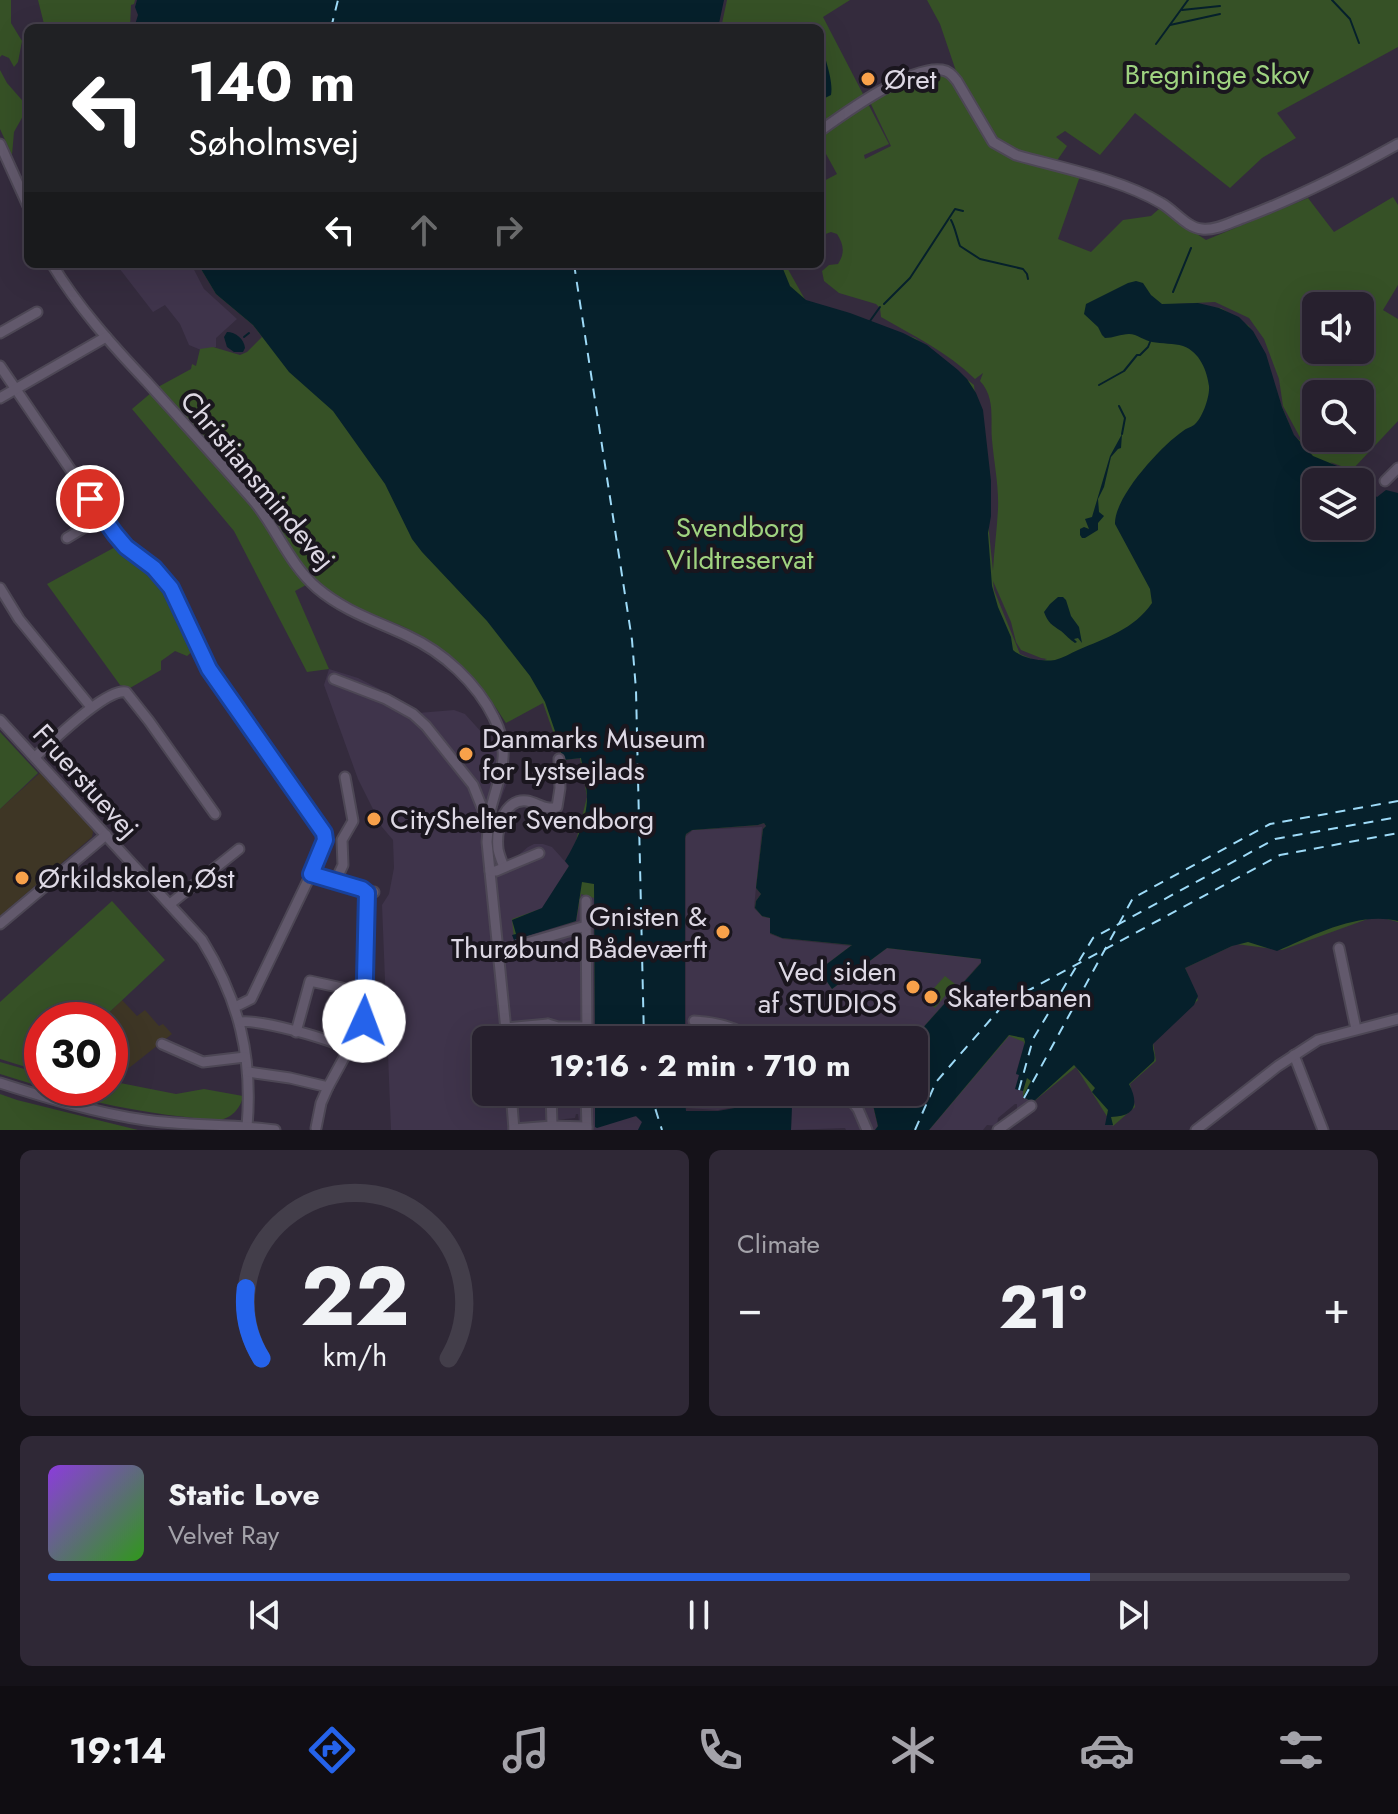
<!DOCTYPE html>
<html lang="en">
<head>
<meta charset="utf-8">
<style>
	body { margin:0; font-family:Jost,sans-serif; background:#2f2836; color:#f1f3f6; height:100vh; display:flex; flex-direction:column; font-size:30px; white-space:nowrap }
	* { box-sizing:border-box; margin:0 }
	p { font-size:26px; color:#a4a3aa }
	.icon { flex:none; width:44px; height:44px; fill:none; stroke:currentColor; stroke-width:2; stroke-linecap:round; stroke-linejoin:round }
	.map { position:relative; height:1130px; overflow:hidden }
	.side { display:flex; flex-direction:column; gap:20px; padding:20px; background:#151219; flex:1 }
	.side>* { flex:none }
	.guide { position:absolute; left:24px; top:24px; width:800px; height:244px; border-radius:12px; box-shadow:0 8px 32px #0002,0 0 0 2px #433e4a; background:#202124; color:#fff; overflow:hidden }
	.fabs { position:absolute; left:1302px; top:292px; display:grid; gap:16px }
	.fabs a { display:grid; place-items:center; width:72px; height:72px; border-radius:12px; background:#27202e; box-shadow:0 8px 32px #0002,0 0 0 2px #433e4a; font-size:40px }
	.speed { position:absolute; left:24px; top:1002px; display:flex; gap:16px; font-size:40px; font-weight:700; text-align:center }
	.speed>* { display:grid; place-content:center; width:104px; height:104px; border-radius:50%; background:#27202e; box-shadow:0 8px 32px #0002,0 0 0 2px #433e4a; line-height:1 }
	.speed .limit { border:12px solid #d22; background:#fff; color:#111 }
	.pin { position:absolute; display:grid; place-items:center; width:68px; height:68px; color:#fff; margin:-34px; border:4px solid #fff; border-radius:50%; box-shadow:0 2px 8px #0007 }
	.me { position:absolute; width:88px; margin:-44px; rotate:2deg; stroke-linejoin:round; filter:drop-shadow(0 0 6px #0008) }
	.turn { display:flex; align-items:center; gap:28px; height:168px; padding:0 32px; font-size:36px }
	.turn .icon { width:104px; height:104px; stroke-width:2.5 }
	.turn b { display:block; font-size:56px; line-height:68px }
	.lanes { display:flex; align-items:center; height:76px; padding:0 32px; background:#0003; justify-content:center; gap:40px; direction:ltr }
	.lanes .off { opacity:.35 }
	.big { font-size:60px; font-weight:700; line-height:1.1 }
	.side .tile { flex:1; display:flex; flex-direction:column; justify-content:center; gap:12px; min-width:0; padding:0 28px; border-radius:12px; background:#2f2836 }
	.side .dial { align-items:center; gap:0 }
	.dial svg { height:208px; overflow:visible; fill:none; stroke:#433e4a; stroke-width:7; stroke-linecap:round; text-anchor:middle }
	.dial text { fill:#f1f3f6; stroke:none }
	.song { display:flex; align-items:center; gap:24px }
	.cover { width:96px; height:96px; border-radius:12px; background:linear-gradient(135deg,hsl(270 70% 55%),hsl(110 70% 35%)) }
	.played { height:8px; border-radius:4px; background:linear-gradient(90deg,#2563eb 80%,#433e4a 80%) }
	.keys { display:flex; justify-content:space-around; direction:ltr }
	.heat { display:flex; justify-content:space-between; align-items:center; font-size:44px; direction:ltr }
	.side .tiles { flex:1; display:grid; gap:20px; grid-template-columns:1fr 1fr }
	.tile:last-child { grid-column:span 2 }
	.trip { position:absolute; left:472px; top:1026px; width:456px; height:80px; border-radius:12px; background:#27202e; box-shadow:0 8px 32px #0002,0 0 0 2px #433e4a; font-weight:700; line-height:80px; text-align:center }
	.tabs { display:flex; height:128px; justify-content:space-around; align-items:center; background:#100d12; color:#a4a3aa }
	.tabs .icon { width:56px; height:56px }
	.tabs .current { color:#2563eb }
	.tabs b { font-size:36px; color:#f1f3f6 }
	.map>svg:first-child { display:block }
</style>
</head>
<body>
<div class="map">
<svg width="1398" height="1130" viewBox="0 0 1398 1130">
	<rect width="100%" height="100%" fill="#342b3d"/>
	<g fill="#3f344b">
		<polygon points="116,264 191,264 204,289 237,319 216,338 216,347 201,350 189,345 180,324 165,305 153,312"/>
		<polygon points="329,669 358,678 395,697 418,713 454,710 465,714 513,767 497,809 493,830 496,859 509,863 528,847 534,844 543,844 552,847 569,866 542,908 516,934 513,939 575,921 583,882 594,883 595,1040 486,1040 486,1092 595,1092 634,1116 640,1118 642,1122 638,1130 580,1130 578,1114 576,1114 575,1118 509,1125 509,1130 391,1130 382,905 389,894 394,868 393,840 382,827 358,779 324,685"/>
		<polygon points="762,827 754,908 763,917 770,918 770,934 783,939 851,946 819,970 832,988 887,948 980,958 981,962 912,1040 686,1040 686,836 693,830"/>
		<polygon points="1008,1035 1025,1042 1016,1073 1027,1077 1027,1098 1033,1102 1015,1116 1017,1110 1017,1104 1015,1104 998,1118 997,1126 987,1125 983,1130 929,1130"/>
		<polygon points="686,1092 870,1092 878,1127 875,1130 846,1130 845,1128 791,1130 792,1105 782,1104 782,1096 773,1096 772,1100 718,1110 686,1108"/>
	</g>
	<g fill="#3e3625">
		<polygon points="41,772 90,823 93,832 92,837 0,916 0,809"/>
		<polygon points="122,1000 137,1016 145,1010 159,1026 163,1024 172,1034 115,1079 110,1078 110,1020 102,1020"/>
	</g>
	<g fill="#365126" fill-rule="evenodd">
		<polygon points="0,0 11,0 11,23 22,41 18,62 14,67 9,58 2,55 0,57"/>
		<polygon points="38,0 135,0 134,4 131,5 130,28 45,28"/>
		<path d="M727,0H850L823,17L889,144L864,155L865,159L891,146L869,100C891,90 929,66 952,77L989,141L1000,153L1080,176L1058,239L1091,252L1123,220L1151,216L1159,209L1206,240L1308,198L1334,232L1393,197L1398,205V285L1383,310L1398,319V421L1352,470L1330,462L1355,482H1316V526H1360L1377,498L1398,500V922L1376,916L1282,950L1236,944L1185,968L1198,1000L1153,1043L1156,1061L1130,1084L1135,1107L1113,1126L1076,1067L1033,1102L1023,1097L1024,1042L1009,1036L929,1130H875L878,1126L870,1092H914V1040H912L981,963V959L887,948L832,989L819,970L852,945L782,938L770,933V918L762,916L755,908L756,901L761,894L756,888L763,829L766,826L764,823L758,825L692,830L686,834L685,838V1040H595L594,898L581,894L576,921L514,939L512,919L543,908L570,865L587,797L580,758L563,760L543,703L506,723C482,685 455,653 414,632C388,618 359,612 334,596C328,591 321,585 315,580L295,591L329,669L307,672L234,531L132,409L158,387L191,369L192,364L196,366L200,349L213,347L240,355L247,352L262,337L253,325L216,294L198,264H785L807,303L915,338L974,385L993,571C994,550 997,530 998,509C999,486 994,463 992,440C990,420 996,398 980,381L983,373L975,379C947,352 914,336 881,317L880,308L876,304L839,293L824,281L822,271L829,265L838,264C845,253 844,245 837,234L831,232L820,236V183L837,174L820,143V28H721ZM1215,302L1249,318L1264,339L1279,379L1283,406L1303,443L1294,436L1249,326L1221,308L1173,304ZM1316,306H1360V350H1316ZM1316,394H1360V438H1316ZM993,581L1011,622L1016,642L1021,650L1041,658L1047,659L1039,662L1020,654L994,590Z"/>
		<polygon points="927,0 1398,0 1398,47 1277,113 1296,138 1262,158 1230,188 1135,113 1100,155 1065,131 1056,137 1067,146 1056,162 1013,149 1002,144 991,135 957,74 940,24"/>
		<polygon points="0,70 7,83 28,107 14,132 12,155 0,129"/>
		<polygon points="119,545 146,566 168,588 195,649 187,656 175,651 161,661 161,670 130,688 120,685 47,584"/>
		<polygon points="0,732 38,773 0,809"/>
		<polygon points="112,901 165,960 101,1020 42,1020 42,1072 0,1059 0,1002"/>
		<polygon points="945,976 955,984 935,1008 924,999"/>
		<polygon points="0,1062 42,1074 42,1087 0,1074"/>
		<path d="M110,1081L176,1094L204,1089L243,1096C241,1108 231,1119 218,1120C208,1120 196,1118 186,1117C138,1112 91,1102 44,1088H110Z"/>
		<polygon points="0,1094 17,1100 138,1130 0,1130"/>
	</g>
	<g fill="#06202b">
		<polygon points="137,0 724,0 718,28 134,28 138,15 135,7"/>
		<path d="M820,40C824,55 834,82 831,95L823,99L820,98Z"/>
		<path d="M198,264H781L790,286L806,300L850,313L903,333L927,345L958,370L967,379L976,393L983,410L991,481V516L988,533L992,586L998,607L1011,637L1013,650C1023,659 1042,662 1055,660C1063,658 1071,653 1078,650C1106,638 1134,629 1152,603L1150,589L1115,524C1114,497 1161,446 1183,431C1186,428 1190,428 1194,425C1202,419 1210,397 1209,386C1207,371 1200,352 1183,346C1174,343 1162,344 1152,342C1145,341 1137,334 1129,334C1121,334 1113,338 1105,338L1102,335L1098,327L1084,314L1086,304L1128,283L1136,281L1143,283L1151,295L1162,304L1198,303L1219,308L1239,317L1253,331L1266,354L1282,407L1294,435L1313,456L1342,468L1348,476L1358,482H1316V526H1360V484L1377,497L1386,490L1398,493V921C1359,911 1313,935 1277,951L1248,942L1232,946L1185,968L1198,996L1194,1005L1153,1044C1152,1050 1156,1055 1154,1061L1129,1084C1139,1104 1136,1116 1111,1117L1113,1125H1105L1108,1110L1092,1092L1095,1088L1074,1065L1033,1102L1023,1097L1031,1081L1027,1078L1023,1091L1015,1089L1019,1075L1016,1074L1025,1042L1024,1038L1009,1035L929,1130H875L878,1126L870,1092H914V1040H912L981,963V959L887,948L832,989L819,970L852,945L782,938L770,933V918L762,916L755,908L756,901L761,894L756,888L763,829L766,826L764,823L758,825L692,830L686,834L685,838V1040H595L594,884L582,882L576,921L514,940L512,935L516,934L512,920L542,908L569,866L565,861C576,843 587,819 587,798C587,785 583,771 581,758L563,760L557,737L545,702L530,676L487,621L422,552L412,539L385,484L333,411L289,372L253,325L216,294Z"/>
		<path d="M227,332C236,332 244,339 245,348L243,352H234L227,347L224,337Z"/>
		<polygon points="1122,434 1121,448 1118,449 1111,457 1104,487 1098,499 1099,512 1104,516 1098,523 1098,530 1085,538 1082,538 1080,535 1080,529 1084,527 1089,529 1085,519 1092,517 1110,456"/>
		<path d="M1058,597H1063L1066,600L1071,616L1079,627L1082,643L1078,638L1074,639L1077,642L1075,643C1069,639 1067,636 1061,631C1052,625 1048,623 1044,612L1050,604Z"/>
		<polygon points="595,1092 684,1092 686,1111 718,1111 773,1101 773,1097 782,1097 782,1104 792,1105 791,1130 638,1130 642,1122 636,1116 597,1128 595,1127"/>
	</g>
	<g fill="none" stroke-linecap="round" stroke-linejoin="round">
		<g stroke="#06202b" stroke-width="2">
			<polyline points="1332,0 1350,19 1359,43"/>
			<polyline points="1182,10 1220,6"/>
			<polyline points="1170,25 1220,14"/>
			<polyline points="1156,44 1188,0"/>
			<path d="M951,220C955,227 957,238 960,246L980,259L1023,269L1027,274L1028,279"/>
			<polyline points="1173,292 1191,248"/>
			<polyline points="884,304 910,278 955,209 963,211"/>
			<polyline points="870,321 880,307"/>
			<polyline points="244,337 249,333"/>
			<polyline points="1099,385 1124,371 1137,355 1140,355 1148,347 1150,342"/>
			<polyline points="1119,406 1125,418 1122,434"/>
		</g>
		<g stroke="#9edbf8" stroke-width="2" stroke-dasharray="10 8" stroke-linecap="butt">
			<polyline points="331,28 338,0"/>
			<polyline points="574,264 632,640 636,690 644,1040"/>
			<polyline points="1079,961 1093,938 1275,839 1398,817"/>
			<polyline points="1019,1090 1033,1039 1076,967"/>
			<polyline points="650,1092 662,1130"/>
			<polyline points="1024,1098 1133,898 1270,824 1398,801"/>
			<polyline points="915,1130 936,1082 1005,1003 1280,855 1398,833"/>
		</g>
		<g stroke="#4d4755" stroke-width="13">
			<g id="minor">
				<path d="M820,131C845,113 911,65 942,70C949,71 952,75 957,81L993,142L1016,155C1062,168 1120,179 1161,203C1174,210 1187,228 1202,229C1215,231 1231,222 1243,218C1296,198 1348,172 1398,144"/>
				<polyline points="0,144 28,206"/>
				<path d="M52,264C78,307 112,345 147,382C182,421 218,460 253,500C276,527 289,564 317,588C344,611 376,621 408,636C443,652 477,683 494,718C513,755 498,777 490,812C488,822 488,832 487,842L507,1040"/>
				<polyline points="0,333 37,312"/>
				<polyline points="0,366 115,535 126,547 159,573 174,592 209,669 324,833 325,840 311,874 251,999 235,1007"/>
				<polyline points="0,398 106,337"/>
				<polyline points="1385,481 1398,468"/>
				<polyline points="67,538 103,516"/>
				<polyline points="0,588 19,619 91,707"/>
				<polyline points="334,679 386,699 413,714 426,726 473,785 483,810 490,812"/>
				<path d="M0,720L202,940C239,1000 253,1056 247,1127"/>
				<path d="M35,757C52,742 106,688 126,692L149,721L215,814"/>
				<path d="M504,867C502,862 499,855 498,849C496,831 503,798 527,801C538,803 546,811 557,807L560,788L559,759"/>
				<polyline points="490,871 496,871 539,853"/>
				<polyline points="311,874 362,889 367,893 374,892"/>
				<polyline points="336,880 343,865 342,840 353,821 345,777"/>
				<polyline points="586,901 587,1040"/>
				<polyline points="170,904 239,849"/>
				<polyline points="0,924 106,835"/>
				<polyline points="1339,948 1356,1029"/>
				<polyline points="499,951 586,926"/>
				<path d="M694,1021C717,1022 736,1027 755,1040"/>
				<path d="M240,1022C259,1019 332,1039 349,1050"/>
				<polyline points="548,1024 549,1040"/>
				<polyline points="506,1028 548,1024 558,1027 587,1027"/>
				<polyline points="296,1032 310,981 365,993"/>
				<polyline points="162,1044 203,1062 245,1057"/>
				<polyline points="1294,1055 1323,1130"/>
				<polyline points="248,1072 290,1078 328,1087"/>
				<path d="M0,1083C47,1098 96,1113 145,1120C188,1126 232,1124 275,1130"/>
				<polyline points="511,1092 514,1130"/>
				<polyline points="551,1092 552,1126"/>
				<polyline points="586,1092 587,1130"/>
				<polyline points="845,1092 858,1109 867,1130"/>
				<polyline points="316,1128 321,1103 328,1087 364,1021 367,893"/>
				<polyline points="514,1129 552,1126 587,1127"/>
				<polyline points="998,1130 1031,1106"/>
				<polyline points="1196,1130 1278,1066 1318,1040 1398,1019"/>
			</g>
		</g>
		<use href="#minor" stroke="#62596c" stroke-width="9"/>
	</g>
	<g fill="none" stroke-linecap="round" stroke-linejoin="round">
		<g stroke="#184099" stroke-width="20">
			<polyline id="route" points="90,499 115,534 126,547 154,568 171,588 209,669 324,833 325,840 311,874 362,889 367,893 364,1021"/>
		</g>
		<use href="#route" stroke="#2563eb" stroke-width="14"/>
	</g>
	<g fill="#f8a14a" stroke="#1a161e" stroke-width="3">
		<circle cx="868" cy="79" r="8"/>
		<circle cx="466" cy="754" r="8"/>
		<circle cx="374" cy="819" r="8"/>
		<circle cx="22" cy="878" r="8"/>
		<circle cx="723" cy="932" r="8"/>
		<circle cx="913" cy="987" r="8"/>
		<circle cx="931" cy="997" r="8"/>
	</g>
	<g text-anchor="middle" stroke-width="8" stroke-linejoin="round" paint-order="stroke">
		<g font-size="28" fill="#9fd380" stroke="#1a161e">
			<text x="1217" y="84">Bregninge Skov</text>
			<text x="740" y="537">Svendborg<tspan x="740" dy="32">Vildtreservat</tspan></text>
		</g>
		<g font-size="28" fill="#ddd8e4" stroke="#1a161e" text-anchor="start">
			<text x="884" y="89">Øret</text>
			<text x="482" y="748">Danmarks Museum<tspan x="482" dy="32">for Lystsejlads</tspan></text>
			<text x="390" y="829">CityShelter Svendborg</text>
			<text x="38" y="888">Ørkildskolen,Øst</text>
			<text x="707" y="926" text-anchor="end">Gnisten &amp;<tspan x="707" dy="32">Thurøbund Bådeværft</tspan></text>
			<text x="897" y="981" text-anchor="end">Ved siden<tspan x="897" dy="32">af STUDIOS</tspan></text>
			<text x="947" y="1007">Skaterbanen</text>
		</g>
		<g font-size="28" fill="#ddd8e4" stroke="#1a161e">
			<text transform="translate(258 480) rotate(50)" y="10">Christiansmindevej</text>
			<text transform="translate(86 781) rotate(48)" y="10">Fruerstuevej</text>
		</g>
	</g>
</svg>
<div class="fabs">
<a><svg class="icon" aria-label="sound" viewBox="0 0 24 24"><path d="M4 9h4l5-4v14l-5-4H4zM17 9q2 3 0 6"/></svg></a>
<a><svg class="icon" aria-label="search" viewBox="0 0 24 24"><circle cx="10" cy="10" r="6"/><path d="M15 15l6 6"/></svg></a>
<a><svg class="icon" aria-label="layers" viewBox="0 0 24 24"><path d="M12 4l9 5-9 5-9-5zM3 14l9 5 9-5"/></svg></a>
</div>
<div class="speed"><div class="limit">30</div></div>
<div class="pin" style="left:90px;top:499px;background:#d93025"><svg class="icon" aria-label="arrive" viewBox="0 0 24 24"><path d="M6 21V4h12l-3 4 3 4H6"/></svg></div>
<svg class="me" style="left:364px;top:1021px" viewBox="-20 -20 40 40"><circle r="19" fill="#fff"/><path d="M0-13L10 11 0 6-10 11z" fill="#2563eb"/></svg>
<div class="trip">19:16 · 2 min · 710 m</div>
<div class="guide">
<div class="turn"><svg class="icon" aria-label="left" viewBox="0 0 24 24"><path d="M17 20v-9H6M10 6l-5 5 5 5"/></svg><div><b>140 m</b>Søholmsvej</div></div>
<div class="lanes"><svg class="icon" aria-label="left" viewBox="0 0 24 24"><path d="M17 20v-9H6M10 6l-5 5 5 5"/></svg><svg class="icon off" aria-label="ahead" viewBox="0 0 24 24"><path d="M12 20V5M6 11l6-6 6 6"/></svg><svg class="icon off" aria-label="right" viewBox="0 0 24 24"><path d="M7 20v-9h11M14 6l5 5-5 5"/></svg></div>
</div>
</div>
<section class="side">
<div class="tiles">
<div class="tile dial"><svg viewBox="0 0 100 80">
<path d="M14 69A42 42 0 1 1 86 69"/>
<path d="M14 69A42 42 0 0 1 8 42" stroke="#2563eb"/>
<text x="50" y="56" font-size="32" font-weight="700">22</text>
<text x="50" y="72" font-size="11">km/h</text>
</svg></div>
<div class="tile"><p>Climate</p>
<div class="heat"><a>−</a><b class="big">21°</b><a>+</a></div>
</div>
<div class="tile">
<div class="song"><i class="cover"></i><div><b>Static Love</b><p>Velvet Ray</p></div></div>
<div class="played"></div>
<div class="keys"><svg class="icon" aria-label="previous" viewBox="0 0 24 24"><path d="M18 5L8 12l10 7zM5 5v14"/></svg><svg class="icon" aria-label="pause" viewBox="0 0 24 24"><path d="M8 5v14M16 5v14"/></svg><svg class="icon" aria-label="next" viewBox="0 0 24 24"><path d="M6 5l10 7-10 7zM19 5v14"/></svg></div>
</div>
</div>
</section>
<nav class="tabs">
<b>19:14</b>
<svg class="icon current" aria-label="directions" viewBox="0 0 24 24"><path d="M12 3l9 9-9 9-9-9zM9 14v-3h6M13 9l2 2-2 2"/></svg>
<svg class="icon" aria-label="music" viewBox="0 0 24 24"><path d="M9 18V5l10-2v13"/><circle cx="6" cy="18" r="3"/><circle cx="16" cy="16" r="3"/></svg>
<svg class="icon" aria-label="phone" viewBox="0 0 24 24"><path d="M5 4h4l2 5-3 2q2 4 5 5l2-3 5 2v4C11 20 4 13 5 4z"/></svg>
<svg class="icon" aria-label="climate" viewBox="0 0 24 24"><path d="M12 3v18M4 7l16 10M4 17L20 7"/></svg>
<svg class="icon" aria-label="car" viewBox="0 0 24 24"><path d="M5 17H2v-5l4-1 3-4h7l3 4 3 1v5h-3M9 17h6M6 11h13"/><circle cx="7" cy="17" r="2"/><circle cx="17" cy="17" r="2"/></svg>
<svg class="icon" aria-label="filters" viewBox="0 0 24 24"><path d="M4 7h16M4 17h16"/><circle cx="9" cy="7" r="2"/><circle cx="15" cy="17" r="2"/></svg>
</nav>
</body>
</html>
